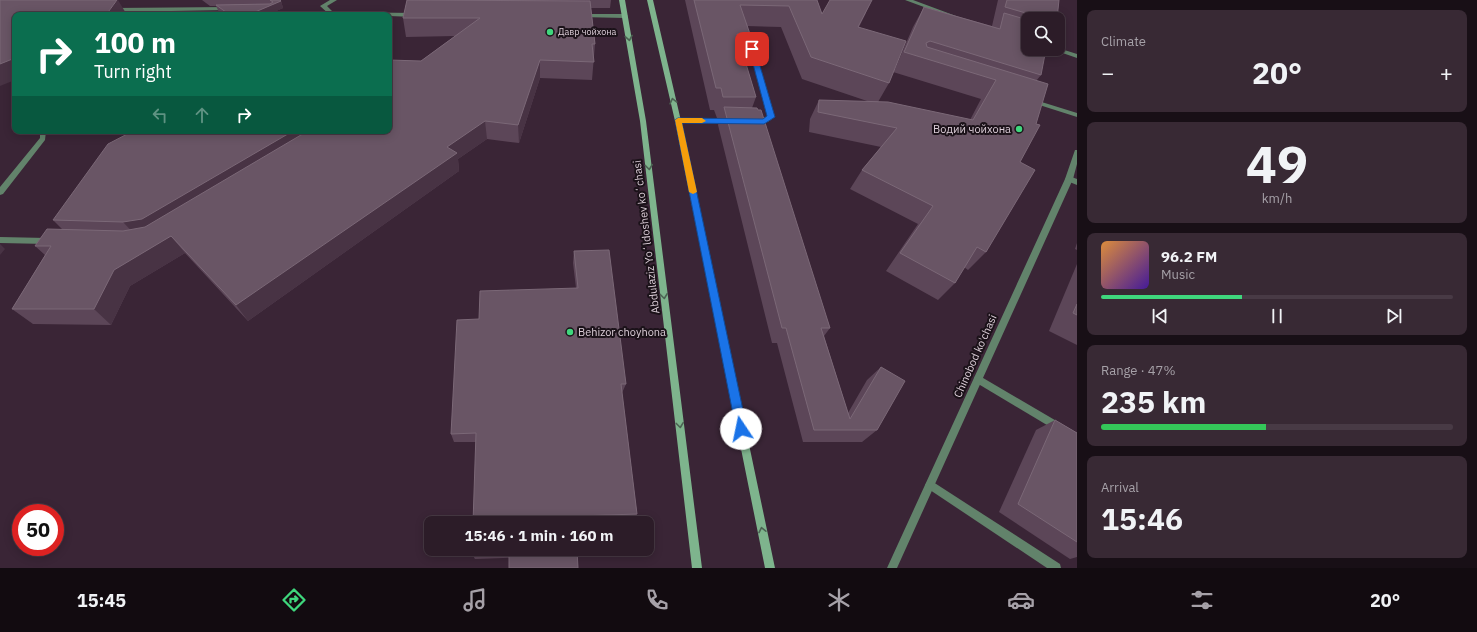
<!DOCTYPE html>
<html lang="en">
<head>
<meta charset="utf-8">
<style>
	body { margin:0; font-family:"IBM Plex Sans",sans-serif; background:#382934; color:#f1f3f6; height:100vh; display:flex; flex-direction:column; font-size:15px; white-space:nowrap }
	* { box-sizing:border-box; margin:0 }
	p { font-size:13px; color:#a6a1a8 }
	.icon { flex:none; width:22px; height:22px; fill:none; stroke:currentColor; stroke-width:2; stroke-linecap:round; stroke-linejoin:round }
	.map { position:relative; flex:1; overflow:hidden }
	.panel { display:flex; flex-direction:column; gap:10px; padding:10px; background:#180f16; width:400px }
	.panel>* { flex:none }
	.top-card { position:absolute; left:12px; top:12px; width:380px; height:122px; border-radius:8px; box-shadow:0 2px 10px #0003,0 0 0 1px #483a45; background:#0b6e4f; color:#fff; overflow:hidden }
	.fabs { position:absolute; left:1021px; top:12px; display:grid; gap:8px }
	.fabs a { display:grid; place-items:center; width:44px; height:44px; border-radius:8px; background:#2c1c28; box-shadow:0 2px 10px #0003,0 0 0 1px #483a45; font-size:20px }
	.speed { position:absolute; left:12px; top:504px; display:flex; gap:8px; font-size:20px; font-weight:700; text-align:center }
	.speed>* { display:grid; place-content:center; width:52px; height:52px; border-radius:50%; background:#2c1c28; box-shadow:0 2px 10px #0003,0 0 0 1px #483a45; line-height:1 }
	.speed .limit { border:6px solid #d22; background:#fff; color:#111 }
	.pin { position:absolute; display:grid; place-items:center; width:34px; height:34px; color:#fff; margin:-17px; border-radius:8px; box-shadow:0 2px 6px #0006 }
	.me { position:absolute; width:44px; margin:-22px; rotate:349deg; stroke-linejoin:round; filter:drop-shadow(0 0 3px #0008) }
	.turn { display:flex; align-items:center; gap:14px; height:84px; padding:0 16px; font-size:18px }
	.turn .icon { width:52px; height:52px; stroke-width:2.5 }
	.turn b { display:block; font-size:28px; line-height:34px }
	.lanes { display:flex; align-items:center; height:38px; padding:0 16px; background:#0003; justify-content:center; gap:20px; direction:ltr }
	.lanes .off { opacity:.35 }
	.big { font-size:30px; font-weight:700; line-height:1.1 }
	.panel .widget { flex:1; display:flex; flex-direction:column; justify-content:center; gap:6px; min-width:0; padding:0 14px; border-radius:8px; background:#382934 }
	.panel .dial { align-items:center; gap:0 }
	.dial b { font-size:52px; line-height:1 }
	.song { display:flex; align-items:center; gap:12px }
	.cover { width:48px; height:48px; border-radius:6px; background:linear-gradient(135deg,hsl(30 70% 55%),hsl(260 70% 35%)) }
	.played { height:4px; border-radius:2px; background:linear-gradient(90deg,#3fd77d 40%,#483a45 40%) }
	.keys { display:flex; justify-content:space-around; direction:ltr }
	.heat { display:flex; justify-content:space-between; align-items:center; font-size:22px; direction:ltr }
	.charge { height:6px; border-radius:3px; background:linear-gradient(90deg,#34c759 47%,#483a45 0) }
	.trip { position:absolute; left:424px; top:516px; width:230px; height:40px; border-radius:8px; background:#2c1c28; box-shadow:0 2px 10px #0003,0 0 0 1px #483a45; font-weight:700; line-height:40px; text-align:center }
	.tabs { display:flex; height:64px; justify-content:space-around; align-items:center; background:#120b10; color:#a6a1a8 }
	.tabs .icon { width:28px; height:28px }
	.tabs .active { color:#3fd77d }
	.tabs b { font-size:18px; color:#f1f3f6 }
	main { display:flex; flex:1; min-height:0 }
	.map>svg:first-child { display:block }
</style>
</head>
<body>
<main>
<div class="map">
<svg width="1077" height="568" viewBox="0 0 1077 568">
	<rect width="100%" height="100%" fill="#3a2536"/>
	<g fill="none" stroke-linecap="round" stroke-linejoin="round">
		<g fill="#62836b" fill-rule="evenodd">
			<polygon points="330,0 337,0 327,6 333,12 415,13 418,15 415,17 389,16 389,15 330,15 320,6"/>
			<polygon points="905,0 913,0 956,16 951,17"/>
			<polygon points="228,7 230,8 230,10 114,12 111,10 114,8"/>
			<polygon points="582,14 625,14 628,16 625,18 580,17 580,15"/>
			<path d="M748,33L751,35L774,117C768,123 759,127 752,122C755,118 762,120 768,116L745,35Z"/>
			<polygon points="1058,48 1077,54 1077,58 1051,49"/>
			<polygon points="1032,99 1077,113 1077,117 1030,102 1030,100"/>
			<polygon points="676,119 729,119 732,121 729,123 678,123 675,121"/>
			<polygon points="1069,176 1077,179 1077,185 1067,181 1065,179 1067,177"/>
			<polygon points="978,375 1077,433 1077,443 975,382 974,379 975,376"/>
			<polygon points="930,480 1060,564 1061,568 1047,568 927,488 925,485 927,482"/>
		</g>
		<g fill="#62836b" fill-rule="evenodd">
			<polygon points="40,131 46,131 45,140 3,194 0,195 0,187 40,138"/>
			<polygon points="0,237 47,238 51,241 47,244 0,243"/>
		</g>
		<polygon fill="#62836b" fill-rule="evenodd" points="1075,150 1077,150 1077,164 1073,179 897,568 887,568 1065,179"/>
		<g fill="#7eb48d" fill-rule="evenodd">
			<polygon points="619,0 625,0 646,121 702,568 692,568 640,121"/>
			<polygon points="647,0 653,0 681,121 775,568 765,568 675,121"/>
		</g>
	</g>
	<g fill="#5c4658" fill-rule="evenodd">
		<polygon points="202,0 280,0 281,1 283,8 267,15 223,15 219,12 216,6 210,6"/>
		<polygon points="407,0 611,0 610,8 591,8 595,44 592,80 540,78 519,143 487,139 458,159 459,171 248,321 185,253 130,286 111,325 33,324 12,309 45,255 35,246 62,229 53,220 133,131 389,131 421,61 455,36 406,37 403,18"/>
		<path d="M685,0H817L822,14L866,13L859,27L895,69L913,27L924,7L992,26L998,0H1059L1057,19H1028V49L1041,75L1036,81L1020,162L986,252L968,270L964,267L955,283L938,300L886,271L918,224L850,189L862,170L881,147L809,132L810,119L819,100L870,102L802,79L781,27L747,26L750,34L743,54L756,97L752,108L830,328L824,336L848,413L867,380L881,367L877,430L862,442H803L777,343H772L718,125L720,118H717L714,110H710ZM893,72L981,99L970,120L878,102L889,83Z"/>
		<polygon points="1077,243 1077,250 1075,249"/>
		<polygon points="574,251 626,384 622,393 637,514 634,520 578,523 476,442 454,442 451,434 479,319 576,288 573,263"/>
		<polygon points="1077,264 1077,345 1049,331"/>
		<polygon points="1055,420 1077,433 1077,557 1070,559 999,512 1036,430"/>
		<polygon points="580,550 579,555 475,559 472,554"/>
	</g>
	<g fill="#483344">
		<polygon points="118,0 127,15 106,15"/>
		<polygon points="872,0 866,13 848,48 858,27"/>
		<polygon points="281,1 283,8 267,15 248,15"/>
		<polygon points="15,58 15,80 0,86 0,64"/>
		<polygon points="540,60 540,78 519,143 518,125"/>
		<polygon points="485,121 487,139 458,159 459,171 248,321 236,305 447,147"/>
		<polygon points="293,131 300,131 306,146 138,238 123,222"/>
		<polygon points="171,236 185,253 130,286 111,325 94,309 114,270"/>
		<polygon points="0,244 5,249 0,255"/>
	</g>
	<g fill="#695565" stroke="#7b6877">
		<polygon points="0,0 117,0 106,15 15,15 15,58 0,64"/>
		<polygon points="270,0 280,0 281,1 248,15 230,15 216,5 270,4 273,2"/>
		<polygon points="407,0 590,1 595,44 592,44 594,62 540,60 518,125 485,121 447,147 457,153 236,305 171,236 114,270 94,309 12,309 51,246 35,246 47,229 123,231 145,227 306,132 306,131 389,131 389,60 421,61 480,18 403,18"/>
		<polygon points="694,0 817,0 822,14 830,0 872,0 858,27 906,41 889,83 811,57 789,6 740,5 750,34 737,34 756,97 723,97 721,88 716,88"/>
		<polygon points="1007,0 1059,0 1057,19 1043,19 1043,18 1005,7"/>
		<polygon points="924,7 1000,29 1004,13 1028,20 1028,49 1046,49 1041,75 930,41 926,43 927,47 1048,84 1036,124 1040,125 1020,162 1035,170 986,252 977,247 955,283 900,253 933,206 862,170 897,128 818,112 819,100 888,102 973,120 996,80 904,52"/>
		<polygon points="724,107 757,108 758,110 761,110 830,328 821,328 850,419 881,367 905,381 877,430 814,430 786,328 782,328"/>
		<polygon points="133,131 293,131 142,219 123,222 53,220 108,144"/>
		<polygon points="609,250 626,384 621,384 637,514 578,516 578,523 473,523 476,433 451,434 457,320 479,319 480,291 578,288 574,251"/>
		<polygon points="1077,304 1077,315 1073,313"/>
		<polygon points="1055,420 1077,433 1077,542 1018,504"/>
		<polygon points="473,549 580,549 580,550 577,550 578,568 509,568 509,552 472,554"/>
	</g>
	<defs><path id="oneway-chevron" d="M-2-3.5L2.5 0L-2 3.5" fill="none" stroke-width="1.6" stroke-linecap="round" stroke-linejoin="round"/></defs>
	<g stroke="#4c6353">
		<use href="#oneway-chevron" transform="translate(629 38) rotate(80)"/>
		<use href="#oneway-chevron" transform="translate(673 101) rotate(-104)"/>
		<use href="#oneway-chevron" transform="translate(649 167) rotate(83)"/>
		<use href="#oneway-chevron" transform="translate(664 296) rotate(83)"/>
		<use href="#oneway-chevron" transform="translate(680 425) rotate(83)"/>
		<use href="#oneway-chevron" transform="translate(762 530) rotate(-102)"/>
	</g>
	<polygon fill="#1a73e8" stroke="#114b97" points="750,47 755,49 775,117 764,124 682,123 747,429 745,433 741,434 738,433 736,429 675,120 678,118 763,119 767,116 749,49"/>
	<polygon fill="#f59e0b" points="678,118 702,118 706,121 702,123 682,123 697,192 693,194 689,192 675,120"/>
	<g fill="#3fd77d" stroke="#1b1219" stroke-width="1.5">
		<circle cx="550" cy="32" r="4"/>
		<circle cx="1019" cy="129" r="4"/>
		<circle cx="570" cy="332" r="4"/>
	</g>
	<g text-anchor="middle" stroke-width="4" stroke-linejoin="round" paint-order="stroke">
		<g font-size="9" fill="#dcced8" stroke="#1b1219" text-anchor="start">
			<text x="558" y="35">Давр чойхона</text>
		</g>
		<g font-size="11" fill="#dcced8" stroke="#1b1219" text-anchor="end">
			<text x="1011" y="133">Водий чойхона</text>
			<text x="578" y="336" text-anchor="start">Behizor choyhona</text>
		</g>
		<g font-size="11" fill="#dcced8" stroke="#1b1219">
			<text transform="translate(646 237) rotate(-97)" y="4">Abdulaziz Yoʻldoshev koʻchasi</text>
			<text transform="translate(975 356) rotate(-66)" y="4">Chinobod ko'chasi</text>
		</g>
	</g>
</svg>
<div class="fabs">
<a><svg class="icon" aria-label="search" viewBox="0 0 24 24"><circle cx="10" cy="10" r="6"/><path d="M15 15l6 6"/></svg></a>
</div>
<div class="speed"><div class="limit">50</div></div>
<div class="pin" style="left:752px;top:49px;background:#d93025"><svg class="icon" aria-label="arrive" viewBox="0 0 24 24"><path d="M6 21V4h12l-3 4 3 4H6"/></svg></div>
<svg class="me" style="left:741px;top:429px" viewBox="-20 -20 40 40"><circle r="19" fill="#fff"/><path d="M0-13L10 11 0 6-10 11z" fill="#1a73e8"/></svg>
<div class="trip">15:46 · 1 min · 160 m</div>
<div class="top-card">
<div class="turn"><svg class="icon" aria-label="right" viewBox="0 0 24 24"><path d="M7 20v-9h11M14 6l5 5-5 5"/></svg><div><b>100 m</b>Turn right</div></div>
<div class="lanes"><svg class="icon off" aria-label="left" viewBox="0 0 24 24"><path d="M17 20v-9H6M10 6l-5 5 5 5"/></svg><svg class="icon off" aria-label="ahead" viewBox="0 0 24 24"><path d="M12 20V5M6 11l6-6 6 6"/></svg><svg class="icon" aria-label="right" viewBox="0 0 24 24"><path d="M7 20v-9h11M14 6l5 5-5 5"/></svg></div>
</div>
</div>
<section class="panel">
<div class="widget"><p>Climate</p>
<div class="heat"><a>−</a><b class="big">20°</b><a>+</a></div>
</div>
<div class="widget dial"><b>49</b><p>km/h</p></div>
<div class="widget">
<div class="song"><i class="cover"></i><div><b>96.2 FM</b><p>Music</p></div></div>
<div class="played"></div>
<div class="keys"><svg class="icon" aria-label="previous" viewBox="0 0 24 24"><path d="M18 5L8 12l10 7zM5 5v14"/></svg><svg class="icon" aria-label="pause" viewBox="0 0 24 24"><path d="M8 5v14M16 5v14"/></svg><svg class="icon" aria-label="next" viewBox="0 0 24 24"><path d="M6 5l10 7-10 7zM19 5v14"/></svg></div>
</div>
<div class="widget"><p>Range · 47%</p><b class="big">235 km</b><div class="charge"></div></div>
<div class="widget"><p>Arrival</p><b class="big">15:46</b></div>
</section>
</main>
<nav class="tabs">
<b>15:45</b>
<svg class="icon active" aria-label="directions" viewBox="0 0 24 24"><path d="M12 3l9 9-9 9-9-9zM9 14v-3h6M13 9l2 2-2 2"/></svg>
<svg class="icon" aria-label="music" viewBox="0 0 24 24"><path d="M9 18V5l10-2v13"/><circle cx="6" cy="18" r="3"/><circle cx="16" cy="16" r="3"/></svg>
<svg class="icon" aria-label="phone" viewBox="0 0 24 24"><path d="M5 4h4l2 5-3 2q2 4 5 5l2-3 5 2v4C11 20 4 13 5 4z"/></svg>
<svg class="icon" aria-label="climate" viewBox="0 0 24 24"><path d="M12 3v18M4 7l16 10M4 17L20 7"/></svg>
<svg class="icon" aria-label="car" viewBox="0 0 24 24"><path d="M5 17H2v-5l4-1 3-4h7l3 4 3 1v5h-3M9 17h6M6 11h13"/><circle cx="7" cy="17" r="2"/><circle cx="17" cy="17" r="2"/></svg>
<svg class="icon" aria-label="filters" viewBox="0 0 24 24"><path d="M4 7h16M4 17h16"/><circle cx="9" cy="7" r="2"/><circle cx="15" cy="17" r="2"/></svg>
<b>20°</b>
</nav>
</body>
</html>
